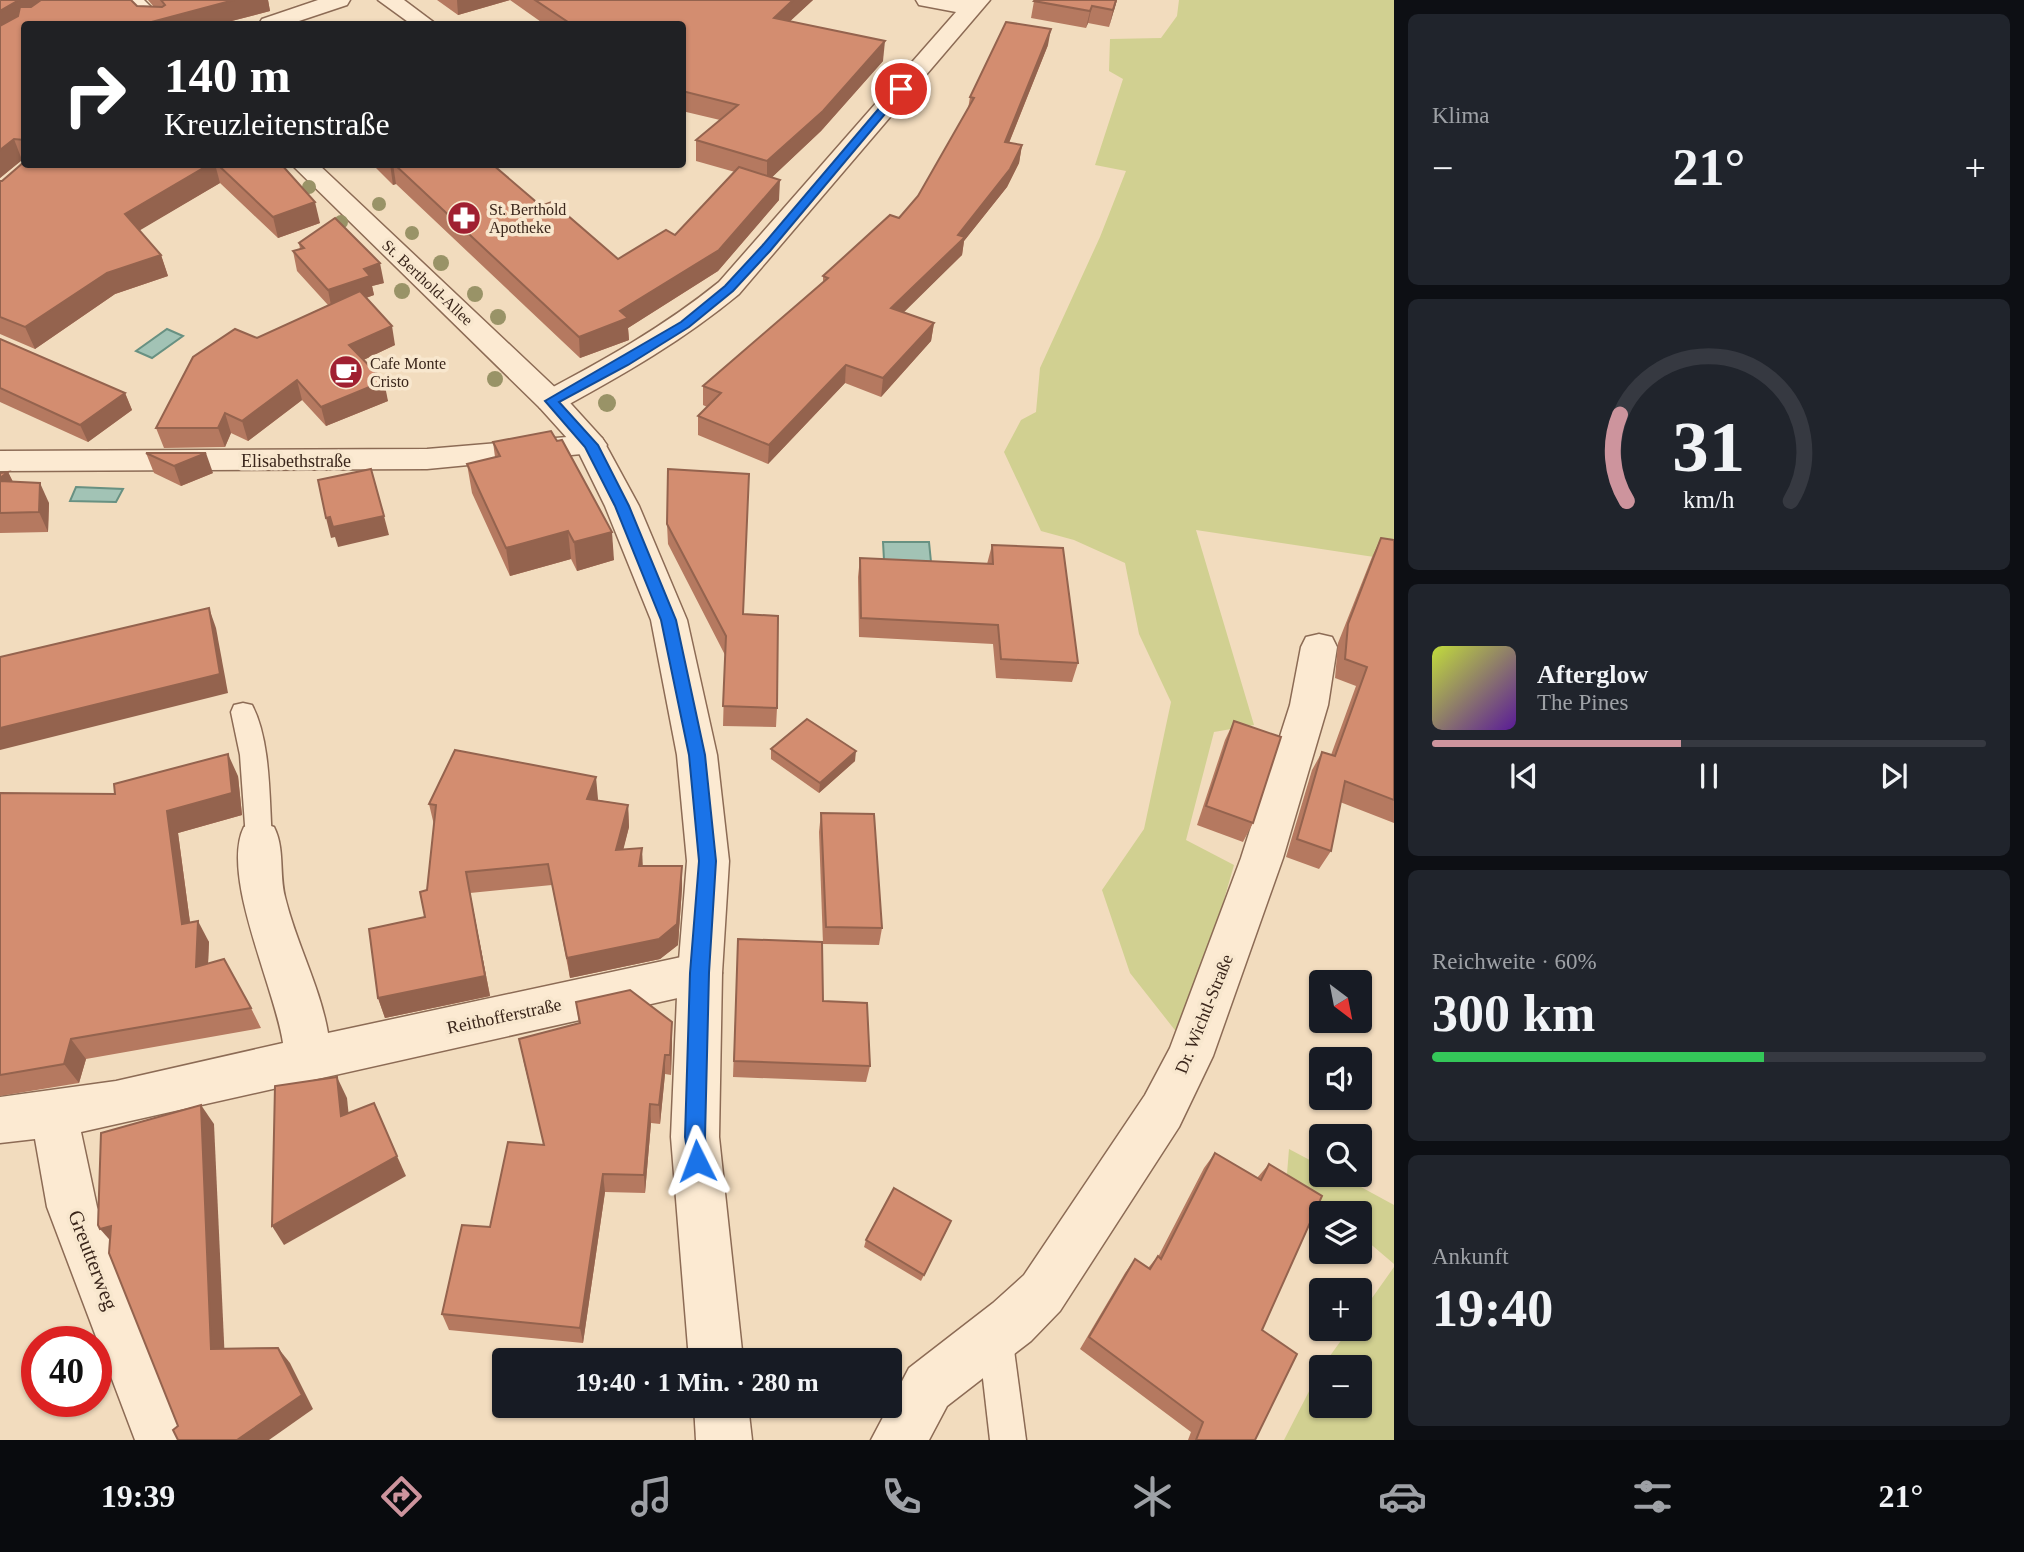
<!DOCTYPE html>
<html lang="de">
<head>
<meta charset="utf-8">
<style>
	body { margin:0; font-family:Georgia,serif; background:#20242c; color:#f1f3f6; height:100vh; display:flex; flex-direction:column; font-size:26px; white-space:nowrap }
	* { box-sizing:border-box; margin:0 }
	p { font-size:23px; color:#9ea1a6 }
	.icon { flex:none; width:38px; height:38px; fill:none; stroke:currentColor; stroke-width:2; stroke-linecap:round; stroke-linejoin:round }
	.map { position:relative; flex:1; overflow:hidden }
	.sheet { display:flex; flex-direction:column; gap:14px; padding:14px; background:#0d0f14; width:630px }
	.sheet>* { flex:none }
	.hud { position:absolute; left:21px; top:21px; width:665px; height:147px; border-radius:7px; box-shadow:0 2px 5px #0004; background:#202124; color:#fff; overflow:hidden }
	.needle { width:46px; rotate:148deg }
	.tools { position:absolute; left:1309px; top:970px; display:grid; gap:14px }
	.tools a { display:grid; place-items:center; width:63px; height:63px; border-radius:7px; background:#171b24; box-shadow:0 2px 5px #0004; font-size:35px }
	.speed { position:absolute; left:21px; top:1326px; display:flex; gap:14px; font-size:35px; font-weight:700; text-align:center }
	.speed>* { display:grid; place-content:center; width:91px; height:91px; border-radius:50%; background:#171b24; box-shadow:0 2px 5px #0004; line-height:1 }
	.speed .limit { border:10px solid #d22; background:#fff; color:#111 }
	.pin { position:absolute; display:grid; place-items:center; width:60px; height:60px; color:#fff; margin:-30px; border:4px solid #fff; border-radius:50%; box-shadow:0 2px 7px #0007 }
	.me { position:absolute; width:77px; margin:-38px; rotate:357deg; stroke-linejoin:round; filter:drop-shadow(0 0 5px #0008) }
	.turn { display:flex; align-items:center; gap:24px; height:147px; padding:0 28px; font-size:32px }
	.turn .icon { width:91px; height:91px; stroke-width:2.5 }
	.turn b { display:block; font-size:49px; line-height:60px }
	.big { font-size:52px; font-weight:800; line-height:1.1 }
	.sheet .widget { flex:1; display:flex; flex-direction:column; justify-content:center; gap:10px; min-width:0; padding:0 24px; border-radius:10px; background:#20242c }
	.sheet .dial { align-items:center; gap:0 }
	.dial svg { height:182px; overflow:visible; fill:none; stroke:#363941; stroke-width:7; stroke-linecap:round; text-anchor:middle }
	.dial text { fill:#f1f3f6; stroke:none }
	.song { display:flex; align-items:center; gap:21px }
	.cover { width:84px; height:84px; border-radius:10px; background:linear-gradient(135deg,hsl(70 70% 55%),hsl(270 70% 35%)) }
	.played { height:7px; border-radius:4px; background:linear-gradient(90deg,#cd949d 45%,#363941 45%) }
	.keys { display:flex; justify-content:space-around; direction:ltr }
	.heat { display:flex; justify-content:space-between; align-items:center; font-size:38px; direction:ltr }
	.charge { height:10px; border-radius:5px; background:linear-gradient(90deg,#34c759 60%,#363941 0) }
	.trip { position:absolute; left:492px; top:1348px; width:410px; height:70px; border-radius:7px; background:#171b24; box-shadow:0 2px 5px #0004; font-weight:800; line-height:70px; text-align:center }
	.dock { display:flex; height:112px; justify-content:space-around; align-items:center; background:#090b0e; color:#9ea1a6 }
	.dock .icon { width:49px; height:49px }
	.dock .active { color:#cd949d }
	.dock b { font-size:32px; color:#f1f3f6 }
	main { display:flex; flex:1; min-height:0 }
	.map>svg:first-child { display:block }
</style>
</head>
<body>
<main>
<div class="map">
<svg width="1394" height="1440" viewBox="0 0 1394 1440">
	<rect width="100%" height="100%" fill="#f2dcbe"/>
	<g fill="#d1d091">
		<polygon points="1179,0 1394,0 1394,560 1196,530 1254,725 1214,732 1186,840 1234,865 1206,962 1178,1034 1130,973 1102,890 1144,829 1171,702 1139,634 1125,563 1074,540 1041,531 1004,452 1021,420 1036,412 1040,368 1100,237 1126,171 1095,165 1123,79 1109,71 1110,39 1161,38 1177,16"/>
		<polygon points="1289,1149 1321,1166 1321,1174 1337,1174 1394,1205 1394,1264 1360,1235 1360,1213 1334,1213 1287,1174"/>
		<polygon points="1394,1267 1394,1440 1284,1440 1321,1368 1321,1405 1360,1405 1360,1367 1322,1367 1350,1328 1360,1328 1360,1315"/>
	</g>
	<g fill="#a2c3b5" stroke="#689182" stroke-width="2">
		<polygon points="167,329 183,336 152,358 136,351"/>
		<polygon points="76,487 123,489 116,502 70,501"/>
		<polygon points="883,542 929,542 931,562 884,560"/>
	</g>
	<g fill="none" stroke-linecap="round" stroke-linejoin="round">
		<g stroke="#8c6b55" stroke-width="3">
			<g id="service">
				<path d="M243,703L252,705C271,741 269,799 272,839L268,847L259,850L250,847L246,839L240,755L231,712L234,705Z"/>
				<polygon points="995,1318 1007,1323 1012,1335 1026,1440 990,1440 978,1335 983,1323"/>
			</g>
		</g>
		<g stroke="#8c6b55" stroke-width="3">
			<g id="minor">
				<polygon points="318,0 350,0 347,5 290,24 259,24 262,19"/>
				<polygon points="378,0 404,0 436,24 411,24"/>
				<path d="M916,0H990L739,294C682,341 626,373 562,408L551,411L540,408L536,401L540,394C604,360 662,328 719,282L956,12L919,5Z"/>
				<polygon points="591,435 602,438 607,445 602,452 427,469 0,471 0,451 427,449"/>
				<polygon points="1319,634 1332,637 1337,647 1328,705 1283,858 1213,1056 1179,1127 1060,1311 1031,1341 947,1406 929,1440 871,1440 909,1368 993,1303 1024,1275 1145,1095 1170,1048 1241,858 1290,705 1301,647 1306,637"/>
				<path d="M259,822L274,827C285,849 279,873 285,897C296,943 320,986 328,1033L700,953L716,959L722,973L716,987L700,993L81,1132L97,1207L191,1440H135L47,1207L35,1139L0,1143V1097L116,1081L283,1043C275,988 220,875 244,827Z"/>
			</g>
		</g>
		<g stroke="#8c6b55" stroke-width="3">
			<g id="tertiary">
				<polygon points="121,0 144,0 168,24 145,24"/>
				<polygon points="291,164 318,164 562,394 602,438 639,506 687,620 717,755 729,861 722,973 719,1137 743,1360 689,1360 671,1137 678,973 687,861 677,755 651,620 605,506 577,449 540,408"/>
				<polygon points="694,1405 748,1405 752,1440 696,1440"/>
			</g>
		</g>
		<use href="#service" fill="#fcead2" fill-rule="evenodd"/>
		<use href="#minor" fill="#fcead2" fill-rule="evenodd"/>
		<use href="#tertiary" fill="#fcead2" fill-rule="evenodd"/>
	</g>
	<g fill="#999367">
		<circle cx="309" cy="187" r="7"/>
		<circle cx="379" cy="204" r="7"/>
		<circle cx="341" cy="222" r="7"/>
		<circle cx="412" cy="233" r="7"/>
		<circle cx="441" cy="263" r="8"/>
		<circle cx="402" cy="291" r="8"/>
		<circle cx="475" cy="294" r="8"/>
		<circle cx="498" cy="317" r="8"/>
		<circle cx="495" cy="379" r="8"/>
		<circle cx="607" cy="403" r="9"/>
	</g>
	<g fill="#b57960">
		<polygon points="0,0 154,7 148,0 268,0 270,11 220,24 24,24 24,160 22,160 0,178"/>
		<polygon points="437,0 813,0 790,21 883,61 821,131 772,177 779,200 718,271 628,328 629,340 580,358 396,184 393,185 372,164 492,164 541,206 618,259 675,235 735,172 696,161 696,140 720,120 682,111 682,24 544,24 510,0 458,15"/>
		<polygon points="1117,0 1109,27 1088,23 1086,28 1031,18 1034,1"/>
		<polygon points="1048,45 1009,143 1022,145 1019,163 1007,187 964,241 962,255 903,312 934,323 931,341 881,397 845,383 768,464 698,435 698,416 707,407 703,405 703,386 823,283 823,276 899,218 918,196 968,109 970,97"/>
		<polygon points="24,164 281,164 320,223 278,238 220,183 139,230 161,255 168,276 115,294 35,349 0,334 0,181 2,181"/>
		<polygon points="299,243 384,283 372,286 374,295 366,298 395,345 363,360 388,401 326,426 302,400 248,441 231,433 225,447 164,448 156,428 257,338 328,305 297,271 293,251 300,249"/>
		<polygon points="0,339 125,393 132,410 88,442 0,402"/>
		<polygon points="493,442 614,560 577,571 571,559 510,576 472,493 467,464 495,457"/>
		<polygon points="146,453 213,473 181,486 154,473"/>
		<polygon points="8,472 13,482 49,503 48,532 0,533 0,473"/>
		<polygon points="667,524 743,614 777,708 776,727 723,726 725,655 668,544"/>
		<polygon points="1381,538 1394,540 1394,823 1340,802 1331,851 1319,869 1286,857 1312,770 1322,752 1331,755 1356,686 1335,678 1338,643 1372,557"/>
		<polygon points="992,545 1078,663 1072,682 996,678 993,644 859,637 858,577 860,558 987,564"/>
		<polygon points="1234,721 1253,823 1243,842 1197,825 1225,740"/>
		<polygon points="771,749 855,761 819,793 771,759"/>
		<polygon points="238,776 242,815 178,833 190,922 209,942 208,963 251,1008 261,1028 86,1059 79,1083 0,1096 0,793 115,794"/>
		<polygon points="598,799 598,800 628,805 629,827 623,849 643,866 682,888 678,945 660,959 570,978 552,885 470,893 490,996 385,1018 378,998 425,917 434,825 429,804"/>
		<polygon points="821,813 882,928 879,945 823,944 819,832"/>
		<polygon points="738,939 823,1001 870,1066 866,1082 733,1077"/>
		<polygon points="576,1002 672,1042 671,1075 665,1074 660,1124 651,1123 645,1193 605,1192 583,1343 449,1330 442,1314 490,1227 544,1145 523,1059 579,1023"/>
		<polygon points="1215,1153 1257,1178 1269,1164 1262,1330 1255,1440 1188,1440 1191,1432 1080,1349 1125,1273 1135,1259 1148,1268 1158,1256 1158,1257 1204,1168"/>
		<polygon points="948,1228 921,1281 864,1247 866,1240"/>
	</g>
	<g fill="#94634e">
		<polygon points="19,0 59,0 0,35 0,11"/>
		<polygon points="234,0 268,0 270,11 220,24 144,24"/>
		<polygon points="457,0 510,0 458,15"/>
		<polygon points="793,0 813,0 773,37 774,18"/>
		<polygon points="1116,0 1117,0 1109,27 1113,10"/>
		<polygon points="1092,6 1088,23 1086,28 1090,11"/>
		<polygon points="1051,29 1048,45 1002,160 1005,142"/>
		<polygon points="885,41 883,61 821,131 767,182 767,161"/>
		<polygon points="14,139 22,160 0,178 0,150"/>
		<polygon points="1022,145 1019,163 1007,187 964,241 962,255 889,327 891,308 958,235"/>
		<polygon points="210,164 215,164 220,183 132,235 125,214"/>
		<polygon points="390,164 393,164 396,184 393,185"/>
		<polygon points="780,180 779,200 718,271 628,328 629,340 580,358 579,337 620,311"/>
		<polygon points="315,202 320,223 278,238 273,217"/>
		<polygon points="161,255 168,276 115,294 35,349 25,327 107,273"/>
		<polygon points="380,263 384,283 372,286 374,295 332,310 328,290 364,269"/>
		<polygon points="934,323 931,341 881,397 883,378"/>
		<polygon points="392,326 395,345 353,365 349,345"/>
		<polygon points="846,365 845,383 768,464 769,445"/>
		<polygon points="297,380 302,400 248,441 242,421"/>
		<polygon points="384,381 388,401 326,426 321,407"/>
		<polygon points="125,393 132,410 88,442 80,425"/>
		<polygon points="225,413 231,433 225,447 218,428"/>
		<polygon points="206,453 213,473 181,486 174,466"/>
		<polygon points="8,472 18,492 0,487 0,478"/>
		<polygon points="40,483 49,503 48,532 39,512"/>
		<polygon points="384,516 389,535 338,547 335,537 331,538 326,518"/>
		<polygon points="568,531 571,559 510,576 506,548"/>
		<polygon points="612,532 614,560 577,571 574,542"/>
		<polygon points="209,608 216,628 228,693 0,750 0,728"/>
		<polygon points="856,751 855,761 819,793 820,783"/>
		<polygon points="228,754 238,776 242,815 178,833 193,945 182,924 167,811"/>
		<polygon points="596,777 598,799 590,821 587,799"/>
		<polygon points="628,805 629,827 618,871 616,850"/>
		<polygon points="642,848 643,870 639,866"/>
		<polygon points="682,866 682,888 678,945 660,959 570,978 567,958"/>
		<polygon points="466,872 490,996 385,1018 378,998"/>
		<polygon points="198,921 209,942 207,987 196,967"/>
		<polygon points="672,1022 672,1042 671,1075 670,1055"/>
		<polygon points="71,1039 86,1059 79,1083 64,1064"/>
		<polygon points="665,1055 665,1074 660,1124 659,1105"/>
		<polygon points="337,1077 347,1098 351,1137 341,1116"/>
		<polygon points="650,1104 651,1123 645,1193 644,1175"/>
		<polygon points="201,1105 214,1124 225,1363 211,1349"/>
		<polygon points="397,1156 406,1176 284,1245 272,1226"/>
		<polygon points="603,1174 605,1192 583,1343 580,1328"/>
		<polygon points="111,1226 116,1247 100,1229"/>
		<polygon points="278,1348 290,1363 313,1409 269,1440 237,1440"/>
	</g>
	<g fill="#d38d70" stroke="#94634e" stroke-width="2">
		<polygon points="0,0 19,0 0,11"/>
		<polygon points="41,0 131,0 137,6 162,7 165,5 161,0 234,0 144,24 24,24 24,140 14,139 0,150 0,26 18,16 20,7 31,7"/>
		<polygon points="535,0 793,0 774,18 885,41 823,111 767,161 696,140 738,105 682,91 682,24 571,24"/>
		<polygon points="1035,0 1116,0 1113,10 1092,6 1090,11 1034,1"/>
		<polygon points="1006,22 1051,29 1005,142 1022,145 1010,169 958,235 965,237 891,308 934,323 883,378 846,365 769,445 698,416 721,393 703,386 828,278 823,276 890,215 899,218 918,196 974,98 970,97"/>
		<polygon points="24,162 24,164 210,164 125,214 161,255 107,273 25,327 0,317 0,181 2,181"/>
		<polygon points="217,164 281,164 315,202 273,217"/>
		<polygon points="394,164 492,164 541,206 552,202 618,259 666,230 675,235 739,167 780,180 719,250 620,311 628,318 579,337"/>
		<polygon points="335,218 380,263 364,269 370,276 328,290 293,251 304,248 299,243"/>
		<polygon points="360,291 392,326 349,345 384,381 321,407 297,380 242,421 225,413 218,428 156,428 193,357 235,329 257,338"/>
		<polygon points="0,339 125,393 80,425 0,388"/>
		<polygon points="551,431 557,441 562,440 612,532 574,542 568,531 506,548 467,464 500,456 493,442"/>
		<polygon points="146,453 206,453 174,466"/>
		<polygon points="371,469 384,516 333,527 330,517 326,518 318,480"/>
		<polygon points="668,469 749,474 743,614 778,616 777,708 723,706 726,636 667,524"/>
		<polygon points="8,472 0,478 0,473"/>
		<polygon points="0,481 40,483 39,512 0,513"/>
		<polygon points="1381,538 1394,540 1394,800 1345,781 1331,851 1297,839 1322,752 1335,756 1367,667 1345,659 1348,624"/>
		<polygon points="992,545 1063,548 1078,663 1001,659 998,625 861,618 860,558 993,564"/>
		<polygon points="209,608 220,674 0,728 0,657"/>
		<polygon points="807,719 856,751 820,783 771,749"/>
		<polygon points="1234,721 1281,737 1253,823 1206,806"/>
		<polygon points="455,750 596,777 587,799 628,805 616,850 642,848 639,866 682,866 677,924 659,939 567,958 548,864 466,872 485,976 378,998 369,929 425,917 420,892 427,890 436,805 429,804"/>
		<polygon points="228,754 232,793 167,811 182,924 198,921 196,967 224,959 251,1008 71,1039 64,1064 0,1075 0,793 115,794 114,784"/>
		<polygon points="821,813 874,814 882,928 826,927"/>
		<polygon points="738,939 822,942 823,1001 867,1003 870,1066 734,1061"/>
		<polygon points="630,990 672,1022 670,1055 665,1055 659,1105 650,1104 644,1175 603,1174 580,1328 442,1314 462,1225 490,1227 508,1142 544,1145 519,1039 580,1023 576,1002"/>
		<polygon points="337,1077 341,1116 374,1103 397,1156 272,1226 275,1086"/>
		<polygon points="201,1105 211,1349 278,1348 302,1395 237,1440 178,1440 173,1430 178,1426 109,1253 111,1226 100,1229 98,1225 101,1133"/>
		<polygon points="1215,1153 1261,1180 1269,1164 1322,1196 1262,1330 1297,1354 1255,1440 1196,1440 1203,1422 1089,1337 1135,1259 1150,1269 1158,1256 1161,1259"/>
		<polygon points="894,1188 951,1221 924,1275 866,1240"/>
	</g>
	<polygon fill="#1a73e8" stroke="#114b97" stroke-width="2" points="898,86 906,89 770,251 733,291 689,327 628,365 559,402 598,445 629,506 676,620 705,755 716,861 709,973 705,1137 707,1161 705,1168 697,1171 690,1168 685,1137 690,973 699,861 689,755 661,620 615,506 585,447 545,401 681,322 725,286 762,246"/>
	<defs>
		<g id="pharmacy-disc" transform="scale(1.75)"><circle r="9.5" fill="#a02031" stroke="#f8e7ce"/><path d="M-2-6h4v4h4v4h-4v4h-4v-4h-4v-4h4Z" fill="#fff"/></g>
		<g id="cafe-disc" transform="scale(1.75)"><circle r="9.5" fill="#a02031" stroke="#f8e7ce"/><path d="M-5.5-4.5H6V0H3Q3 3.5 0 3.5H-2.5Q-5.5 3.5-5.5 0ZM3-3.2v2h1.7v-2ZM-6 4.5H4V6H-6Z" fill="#fff"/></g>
	</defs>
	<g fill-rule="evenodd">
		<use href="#pharmacy-disc" x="464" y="218"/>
		<use href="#cafe-disc" x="346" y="372"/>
	</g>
	<g text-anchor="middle" stroke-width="7" stroke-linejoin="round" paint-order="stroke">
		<g font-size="16" fill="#3a261b" stroke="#f8e7ce" text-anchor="start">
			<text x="489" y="215">St. Berthold<tspan x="489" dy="18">Apotheke</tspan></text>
			<text x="370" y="369">Cafe Monte<tspan x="370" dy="18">Cristo</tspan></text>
		</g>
		<g font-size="16" fill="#3a261b" stroke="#f8e7ce">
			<text transform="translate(428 282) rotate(43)" y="6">St. Berthold-Allee</text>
		</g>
		<g font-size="18" fill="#3a261b" stroke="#f8e7ce">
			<text x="296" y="467">Elisabethstraße</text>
			<text transform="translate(1204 1014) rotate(-68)" y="6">Dr. Wichtl-Straße</text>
			<text transform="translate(504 1016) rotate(-12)" y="6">Reithofferstraße</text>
		</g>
		<g font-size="21" fill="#3a261b" stroke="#f8e7ce">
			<text transform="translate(93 1260) rotate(69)" y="7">Greutterweg</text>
		</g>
	</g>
</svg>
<div class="tools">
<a><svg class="needle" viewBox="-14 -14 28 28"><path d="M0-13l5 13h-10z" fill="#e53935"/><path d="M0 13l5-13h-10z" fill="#9ea1a6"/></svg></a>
<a><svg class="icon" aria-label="sound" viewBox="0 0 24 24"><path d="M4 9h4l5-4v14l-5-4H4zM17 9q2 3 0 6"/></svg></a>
<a><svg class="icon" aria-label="search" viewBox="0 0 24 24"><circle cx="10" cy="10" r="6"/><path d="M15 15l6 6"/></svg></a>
<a><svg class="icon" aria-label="layers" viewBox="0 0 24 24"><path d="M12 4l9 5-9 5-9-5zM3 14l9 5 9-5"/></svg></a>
<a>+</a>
<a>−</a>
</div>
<div class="speed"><div class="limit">40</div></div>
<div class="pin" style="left:901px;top:89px;background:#d93025"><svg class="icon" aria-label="arrive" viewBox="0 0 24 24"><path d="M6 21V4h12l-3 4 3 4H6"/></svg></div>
<svg class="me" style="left:697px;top:1161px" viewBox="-20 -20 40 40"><path d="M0-17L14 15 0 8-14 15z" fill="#1a73e8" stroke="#fff" stroke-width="4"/></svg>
<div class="trip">19:40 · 1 Min. · 280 m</div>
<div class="hud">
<div class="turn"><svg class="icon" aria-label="right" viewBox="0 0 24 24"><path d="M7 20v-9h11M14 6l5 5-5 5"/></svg><div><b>140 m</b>Kreuzleitenstraße</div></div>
</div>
</div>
<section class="sheet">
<div class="widget"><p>Klima</p>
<div class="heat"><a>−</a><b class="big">21°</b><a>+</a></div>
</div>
<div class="widget dial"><svg viewBox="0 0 100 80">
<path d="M14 69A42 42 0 1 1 86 69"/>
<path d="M14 69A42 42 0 0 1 11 31" stroke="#cd949d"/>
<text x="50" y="56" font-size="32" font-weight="700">31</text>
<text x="50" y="72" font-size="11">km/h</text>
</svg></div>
<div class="widget">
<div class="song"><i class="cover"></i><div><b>Afterglow</b><p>The Pines</p></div></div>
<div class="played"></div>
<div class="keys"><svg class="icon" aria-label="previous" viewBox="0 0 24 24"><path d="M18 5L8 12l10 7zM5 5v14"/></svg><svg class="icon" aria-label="pause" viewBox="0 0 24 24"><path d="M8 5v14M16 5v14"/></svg><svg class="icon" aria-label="next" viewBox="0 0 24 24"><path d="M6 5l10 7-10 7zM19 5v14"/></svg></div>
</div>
<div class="widget"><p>Reichweite · 60%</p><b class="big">300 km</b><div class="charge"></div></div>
<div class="widget"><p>Ankunft</p><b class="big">19:40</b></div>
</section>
</main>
<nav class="dock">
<b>19:39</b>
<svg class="icon active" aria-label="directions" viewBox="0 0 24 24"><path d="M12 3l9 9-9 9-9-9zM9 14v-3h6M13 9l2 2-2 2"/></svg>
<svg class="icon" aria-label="music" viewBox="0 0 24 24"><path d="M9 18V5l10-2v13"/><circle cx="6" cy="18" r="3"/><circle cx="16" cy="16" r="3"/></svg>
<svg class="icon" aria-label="phone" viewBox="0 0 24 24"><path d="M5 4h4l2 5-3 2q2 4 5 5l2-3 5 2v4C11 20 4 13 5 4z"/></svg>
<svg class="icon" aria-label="climate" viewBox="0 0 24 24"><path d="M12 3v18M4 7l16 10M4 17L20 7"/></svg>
<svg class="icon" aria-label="car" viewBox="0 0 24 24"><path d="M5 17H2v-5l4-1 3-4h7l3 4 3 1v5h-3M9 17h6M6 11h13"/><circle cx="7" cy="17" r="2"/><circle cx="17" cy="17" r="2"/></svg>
<svg class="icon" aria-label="filters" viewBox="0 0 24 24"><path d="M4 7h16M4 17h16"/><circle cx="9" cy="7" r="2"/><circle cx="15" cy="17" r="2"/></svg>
<b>21°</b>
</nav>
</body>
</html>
